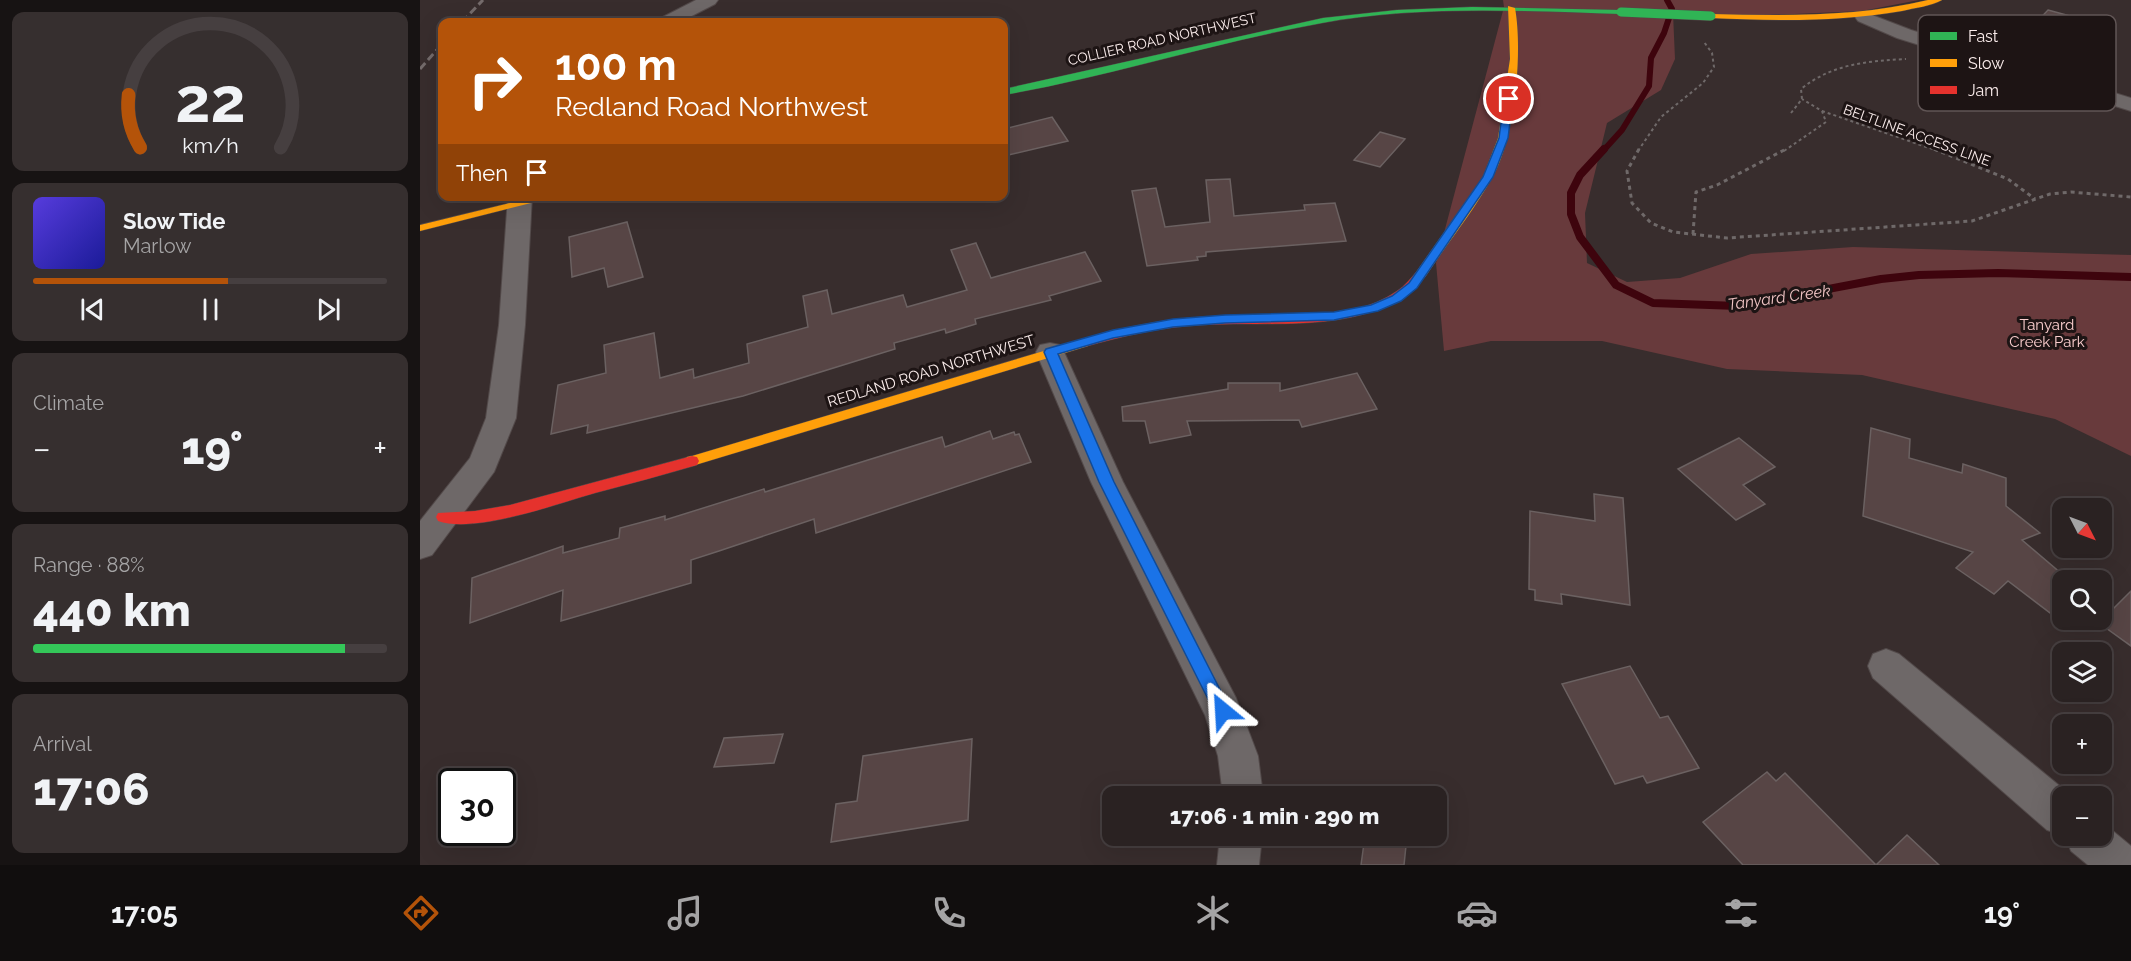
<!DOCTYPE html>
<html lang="en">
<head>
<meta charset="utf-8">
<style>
	body { margin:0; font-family:Raleway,sans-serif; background:#362f2f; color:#f1f3f6; height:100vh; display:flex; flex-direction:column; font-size:22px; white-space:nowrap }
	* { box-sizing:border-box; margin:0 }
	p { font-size:20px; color:#a5a4a5 }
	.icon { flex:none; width:33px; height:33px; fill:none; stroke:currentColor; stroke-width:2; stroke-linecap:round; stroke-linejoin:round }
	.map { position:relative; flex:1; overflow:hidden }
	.details { display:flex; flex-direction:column; gap:12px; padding:12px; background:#171313; width:420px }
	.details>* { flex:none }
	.banner { position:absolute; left:18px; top:18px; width:570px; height:183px; border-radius:12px; box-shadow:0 6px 24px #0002,0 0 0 2px #463f40; background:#b45309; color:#fff; overflow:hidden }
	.needle { width:39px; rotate:132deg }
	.controls { position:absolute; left:1632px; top:498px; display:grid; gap:12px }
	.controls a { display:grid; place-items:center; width:60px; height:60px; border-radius:12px; background:#2a2222; box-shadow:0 6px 24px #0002,0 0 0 2px #463f40; font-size:30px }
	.speed { position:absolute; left:18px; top:768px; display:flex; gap:12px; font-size:30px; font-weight:700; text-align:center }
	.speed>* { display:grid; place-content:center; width:78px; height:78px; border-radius:50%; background:#2a2222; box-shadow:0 6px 24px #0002,0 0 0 2px #463f40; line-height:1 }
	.speed .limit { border:3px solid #111; border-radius:9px; background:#fff; color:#111 }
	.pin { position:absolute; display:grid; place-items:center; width:51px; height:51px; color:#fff; margin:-26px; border:3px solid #fff; border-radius:50%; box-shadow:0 2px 6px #0007 }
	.me { position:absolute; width:66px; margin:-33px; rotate:333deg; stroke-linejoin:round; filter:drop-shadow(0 0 4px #0008) }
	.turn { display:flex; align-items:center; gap:21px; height:126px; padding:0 18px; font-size:27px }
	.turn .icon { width:78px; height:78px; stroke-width:2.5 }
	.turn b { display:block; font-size:42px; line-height:51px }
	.then { display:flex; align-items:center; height:57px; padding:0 18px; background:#0003; gap:12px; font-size:22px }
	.big { font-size:45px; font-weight:800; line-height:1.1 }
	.details .widget { flex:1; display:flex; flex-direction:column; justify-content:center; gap:9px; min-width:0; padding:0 21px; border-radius:12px; background:#362f2f }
	.details .dial { align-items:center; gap:0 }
	.dial svg { height:156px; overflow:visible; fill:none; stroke:#463f40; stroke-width:7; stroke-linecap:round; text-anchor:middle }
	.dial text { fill:#f1f3f6; stroke:none }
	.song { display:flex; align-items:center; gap:18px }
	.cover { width:72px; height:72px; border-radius:9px; background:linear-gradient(135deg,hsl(250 70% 55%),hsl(240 70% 35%)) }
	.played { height:6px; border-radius:3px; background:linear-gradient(90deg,#b45309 55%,#463f40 55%) }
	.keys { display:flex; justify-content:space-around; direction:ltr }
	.heat { display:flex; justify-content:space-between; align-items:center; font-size:33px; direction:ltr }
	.charge { height:9px; border-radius:4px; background:linear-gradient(90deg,#34c759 88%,#463f40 0) }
	.trip { position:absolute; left:682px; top:786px; width:345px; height:60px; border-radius:12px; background:#2a2222; box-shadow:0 6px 24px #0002,0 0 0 2px #463f40; font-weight:800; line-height:60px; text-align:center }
	.tab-bar { display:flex; height:96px; justify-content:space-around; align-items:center; background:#110e0e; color:#a5a4a5 }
	.tab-bar .icon { width:42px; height:42px }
	.tab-bar .on { color:#b45309 }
	.tab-bar b { font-size:27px; color:#f1f3f6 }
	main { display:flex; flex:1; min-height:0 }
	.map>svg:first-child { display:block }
</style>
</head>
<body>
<main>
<section class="details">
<div class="widget dial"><svg viewBox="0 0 100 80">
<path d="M14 69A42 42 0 1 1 86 69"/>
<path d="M14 69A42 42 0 0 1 8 42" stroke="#b45309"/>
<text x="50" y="56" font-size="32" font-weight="700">22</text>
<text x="50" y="72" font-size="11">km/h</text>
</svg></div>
<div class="widget">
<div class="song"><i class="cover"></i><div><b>Slow Tide</b><p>Marlow</p></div></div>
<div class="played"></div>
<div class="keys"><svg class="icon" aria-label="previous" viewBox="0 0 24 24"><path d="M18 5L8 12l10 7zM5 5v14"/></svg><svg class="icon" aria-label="pause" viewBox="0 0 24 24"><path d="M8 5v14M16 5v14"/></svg><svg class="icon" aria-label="next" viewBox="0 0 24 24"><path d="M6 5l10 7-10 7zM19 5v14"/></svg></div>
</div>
<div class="widget"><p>Climate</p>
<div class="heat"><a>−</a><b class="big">19°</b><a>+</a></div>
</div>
<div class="widget"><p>Range · 88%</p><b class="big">440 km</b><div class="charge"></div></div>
<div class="widget"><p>Arrival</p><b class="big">17:06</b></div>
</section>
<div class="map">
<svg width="1711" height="865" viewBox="0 0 1711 865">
	<rect width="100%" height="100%" fill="#382d2d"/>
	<polygon fill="#683a3c" points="1083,0 1499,0 1442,11 1328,16 1253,13 1255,59 1241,90 1187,123 1165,213 1167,263 1207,282 1260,278 1331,254 1433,247 1711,255 1711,456 1635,419 1442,375 1307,369 1182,341 1071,341 1024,351 1016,263 1084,7"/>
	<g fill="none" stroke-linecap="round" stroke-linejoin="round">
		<polyline stroke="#3e040d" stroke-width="6" points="1183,151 1202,130 1229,86 1231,58 1244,33 1252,9 1247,0"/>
		<polyline stroke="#3e040d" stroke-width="8" points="1184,149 1160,175 1151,193 1151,214 1160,237 1196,285 1233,303 1318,306 1461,279 1499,275 1578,273 1711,277"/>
	</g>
	<g fill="#574545" stroke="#6b6161" stroke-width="1.5">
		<polygon points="1628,10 1661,19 1633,62 1627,69 1592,59 1600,48 1594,46"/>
		<polygon points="632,117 648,141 584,156 584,129"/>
		<polygon points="960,132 985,139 960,167 934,160"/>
		<polygon points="810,179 814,216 885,210 884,205 915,203 926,241 786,252 786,256 777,257 778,260 727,266 712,191 736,188 745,227 790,222 786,180"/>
		<polygon points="207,222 223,277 188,287 184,268 152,277 149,237"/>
		<polygon points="556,243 571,278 665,252 681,281 629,296 631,300 555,319 556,324 526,333 525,329 474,343 475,349 323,396 167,433 168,425 131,434 138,385 186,373 184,345 234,333 240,378 273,369 274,378 329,363 327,344 388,327 383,296 407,290 412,314 483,295 487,307 547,290 531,250"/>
		<polygon points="937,373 957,409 882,427 879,420 767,421 771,435 730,443 725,421 703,421 702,407 808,389 808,383 860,383 860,391"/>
		<polygon points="1451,428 1490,439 1489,458 1542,473 1543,464 1586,478 1586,506 1620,533 1602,540 1649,580 1642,580 1642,620 1654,620 1646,625 1588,581 1574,594 1536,568 1553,552 1443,516"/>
		<polygon points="570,431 573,439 594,432 595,435 599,434 611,462 396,533 394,519 299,551 271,560 271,583 141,621 143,590 50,623 52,578 143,546 143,553 199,538 200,528 245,516 245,520 344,489 345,492 522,437 525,447"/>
		<polygon points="1319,438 1355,467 1323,485 1345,504 1316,520 1258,469"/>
		<polygon points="1174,494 1203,498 1210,605 1141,594 1142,604 1115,600 1115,590 1109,589 1110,511 1175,521"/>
		<polygon points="1711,591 1711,646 1679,623"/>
		<polygon points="1210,666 1240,718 1248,716 1279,768 1227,783 1223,776 1195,784 1142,684"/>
		<polygon points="363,734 354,763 294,767 304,738"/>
		<polygon points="552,739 548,820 411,842 416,804 437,801 443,756"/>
		<polygon points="1347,772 1356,781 1365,773 1456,865 1323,865 1283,822"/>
		<polygon points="1487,835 1519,865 1456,865"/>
		<polygon points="945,836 987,836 984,865 941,865"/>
	</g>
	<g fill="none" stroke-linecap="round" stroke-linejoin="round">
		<g stroke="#524949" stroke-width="2">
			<g id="street">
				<polygon points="276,0 298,0 295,4 260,22 238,22 241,18"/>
				<polygon points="1444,12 1491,30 1711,98 1711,111 1477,38 1438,21 1435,17 1438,13"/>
				<polygon points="88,196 112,196 105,325 96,418 74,472 12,555 0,559 0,521 50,458 66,418 79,325"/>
				<polygon points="630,343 640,345 644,352 703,482 816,698 838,756 843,796 803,796 798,756 785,715 671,482 616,352 620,345"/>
				<polygon points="1466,649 1479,654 1652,796 1642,796 1642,835 1627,830 1453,678 1448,666 1453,654"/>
				<polygon points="1682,822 1711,846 1711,865 1668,865 1651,851 1645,836 1682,836"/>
				<polygon points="800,836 842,836 839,865 797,865"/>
			</g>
		</g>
		<g stroke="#524949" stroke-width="1">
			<path id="fast" d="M1052,7L1201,10L1205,12L1201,14C1104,11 998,5 902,23C795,42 691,76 584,95V89L903,18L977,10Z"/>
		</g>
		<g stroke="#524949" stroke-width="1">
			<g id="slow">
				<path d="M1508,0H1522C1512,6 1494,8 1482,11C1419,22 1355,21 1291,18L1287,16L1291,14C1364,16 1437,17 1508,0Z"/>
				<path d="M1088,6L1095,8C1103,52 1095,139 1072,178C1053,212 1027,244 1005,277H997V271L1063,177L1078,138L1090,59Z"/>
				<polygon points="119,196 139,196 0,231 0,225"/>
				<polygon points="664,339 668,340 670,343 668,346 272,466 267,465 265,461 267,457 272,456"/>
			</g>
		</g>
		<g stroke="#524949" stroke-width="1">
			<g id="jam">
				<path d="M1001,270L1007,274C958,338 852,320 781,325C741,327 703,336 664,347L658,343L660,340C699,328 739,320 781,317C840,313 926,327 977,291C985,286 991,278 997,271Z"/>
				<path d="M272,456L277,457L279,461L277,465C243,475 209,484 175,493C136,504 55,534 18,521L16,517L18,513L55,511L90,505Z"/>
			</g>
		</g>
		<g stroke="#6f6969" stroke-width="2" stroke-dasharray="3 3" stroke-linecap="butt">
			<polyline points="1402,111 1518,151"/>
			<path d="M1371,113L1382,99L1381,89C1412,64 1447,61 1486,59"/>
			<polyline points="1218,151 1241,117 1283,83 1294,67 1292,53 1284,42"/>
			<polyline points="1364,151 1406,122 1402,111 1382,99"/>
		</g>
		<g stroke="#6f6969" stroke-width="3" stroke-dasharray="4 4" stroke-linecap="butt">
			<polyline points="1219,149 1207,171 1212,203 1231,223 1253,232 1307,238 1552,221 1630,194 1651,192 1711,197"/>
			<polyline points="1514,149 1588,179 1615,199"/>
			<polyline points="1273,234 1276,192 1297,185 1366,149"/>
		</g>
		<use href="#street" fill="#6e6868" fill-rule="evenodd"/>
		<use href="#fast" fill="#30b455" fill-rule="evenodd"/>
		<use href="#slow" fill="#ff9f0a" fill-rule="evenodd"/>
		<use href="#jam" fill="#e5322d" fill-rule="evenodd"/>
		<g stroke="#746b6b" stroke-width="3" stroke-dasharray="8 4" stroke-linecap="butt">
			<polyline points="42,22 63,0"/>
			<polyline points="0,69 22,44"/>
		</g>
		<g stroke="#524949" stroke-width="10" stroke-linecap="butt">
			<polyline id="fast-bridge" points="1201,12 1291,16"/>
		</g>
		<use href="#fast-bridge" stroke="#30b455" stroke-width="9"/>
	</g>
	<polygon fill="#1a73e8" stroke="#114b97" stroke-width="1.5" points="1089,96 1093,99 1088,138 1073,177 997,288 981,301 958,311 914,320 805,323 753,327 693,338 638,354 694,482 811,711 809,717 803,719 797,717 679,482 624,352 626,349 693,330 753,319 805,315 914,312 951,305 972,296 989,283 1063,177 1079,138 1084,99"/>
	<g text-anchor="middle" stroke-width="6" stroke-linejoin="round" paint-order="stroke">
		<g font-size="14" fill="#fbedec" stroke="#1d1414">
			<text transform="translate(742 39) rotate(-13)" y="5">COLLIER ROAD NORTHWEST</text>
			<text transform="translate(1497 135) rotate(20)" y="5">BELTLINE ACCESS LINE</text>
		</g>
		<g font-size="15" fill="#fbcece" stroke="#1d1414">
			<text x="1627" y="330">Tanyard<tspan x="1627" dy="17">Creek Park</tspan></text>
		</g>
		<g font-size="15" fill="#fbedec" stroke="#1d1414">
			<text transform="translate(511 371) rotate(-17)" y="5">REDLAND ROAD NORTHWEST</text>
		</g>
		<g font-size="16" font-style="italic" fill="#f1c5c5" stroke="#1d1414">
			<text transform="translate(1359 297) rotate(-8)" y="6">Tanyard Creek</text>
		</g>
	</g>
	<rect x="1498" y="15" width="198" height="96" rx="9" fill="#1d1414" stroke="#605555" stroke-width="1.5"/>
	<rect x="1510" y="32" width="27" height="8" fill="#30b455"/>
	<rect x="1510" y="59" width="27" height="8" fill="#ff9f0a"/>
	<rect x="1510" y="86" width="27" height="8" fill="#e5322d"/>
	<g font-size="16" fill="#fbedec">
		<text x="1548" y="42">Fast</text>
		<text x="1548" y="69">Slow</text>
		<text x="1548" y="96">Jam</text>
	</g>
</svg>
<div class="controls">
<a><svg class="needle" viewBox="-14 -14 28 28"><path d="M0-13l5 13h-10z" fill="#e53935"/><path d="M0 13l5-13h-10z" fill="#a5a4a5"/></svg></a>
<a><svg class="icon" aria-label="search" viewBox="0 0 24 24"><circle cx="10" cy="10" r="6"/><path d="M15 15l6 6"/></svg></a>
<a><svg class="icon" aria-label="layers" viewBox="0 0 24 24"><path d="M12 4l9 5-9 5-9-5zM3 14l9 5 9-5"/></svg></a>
<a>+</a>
<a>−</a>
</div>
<div class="speed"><div class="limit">30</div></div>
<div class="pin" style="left:1089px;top:99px;background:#d93025"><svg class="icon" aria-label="arrive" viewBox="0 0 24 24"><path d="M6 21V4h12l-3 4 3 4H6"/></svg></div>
<svg class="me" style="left:803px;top:711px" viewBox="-20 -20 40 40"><path d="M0-17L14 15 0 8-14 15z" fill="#1a73e8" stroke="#fff" stroke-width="4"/></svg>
<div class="trip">17:06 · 1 min · 290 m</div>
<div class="banner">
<div class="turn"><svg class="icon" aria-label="right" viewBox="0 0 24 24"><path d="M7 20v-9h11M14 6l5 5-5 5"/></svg><div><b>100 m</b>Redland Road Northwest</div></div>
<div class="then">Then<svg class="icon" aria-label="arrive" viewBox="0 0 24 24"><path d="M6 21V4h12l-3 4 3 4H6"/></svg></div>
</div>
</div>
</main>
<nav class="tab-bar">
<b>17:05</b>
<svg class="icon on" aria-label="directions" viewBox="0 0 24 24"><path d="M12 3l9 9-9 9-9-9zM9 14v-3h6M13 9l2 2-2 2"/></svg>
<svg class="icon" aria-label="music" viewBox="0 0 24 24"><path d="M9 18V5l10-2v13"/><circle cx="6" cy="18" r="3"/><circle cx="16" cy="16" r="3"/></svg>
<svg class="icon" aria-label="phone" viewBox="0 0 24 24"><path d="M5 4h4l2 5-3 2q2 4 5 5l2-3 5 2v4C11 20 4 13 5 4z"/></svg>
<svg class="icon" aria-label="climate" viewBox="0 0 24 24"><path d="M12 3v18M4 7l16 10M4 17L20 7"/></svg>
<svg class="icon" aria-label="car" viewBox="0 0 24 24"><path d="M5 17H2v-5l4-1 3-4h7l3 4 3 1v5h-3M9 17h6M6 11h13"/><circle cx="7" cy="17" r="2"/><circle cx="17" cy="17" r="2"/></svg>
<svg class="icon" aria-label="filters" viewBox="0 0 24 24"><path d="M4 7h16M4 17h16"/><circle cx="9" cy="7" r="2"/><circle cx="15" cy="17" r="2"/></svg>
<b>19°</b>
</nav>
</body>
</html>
